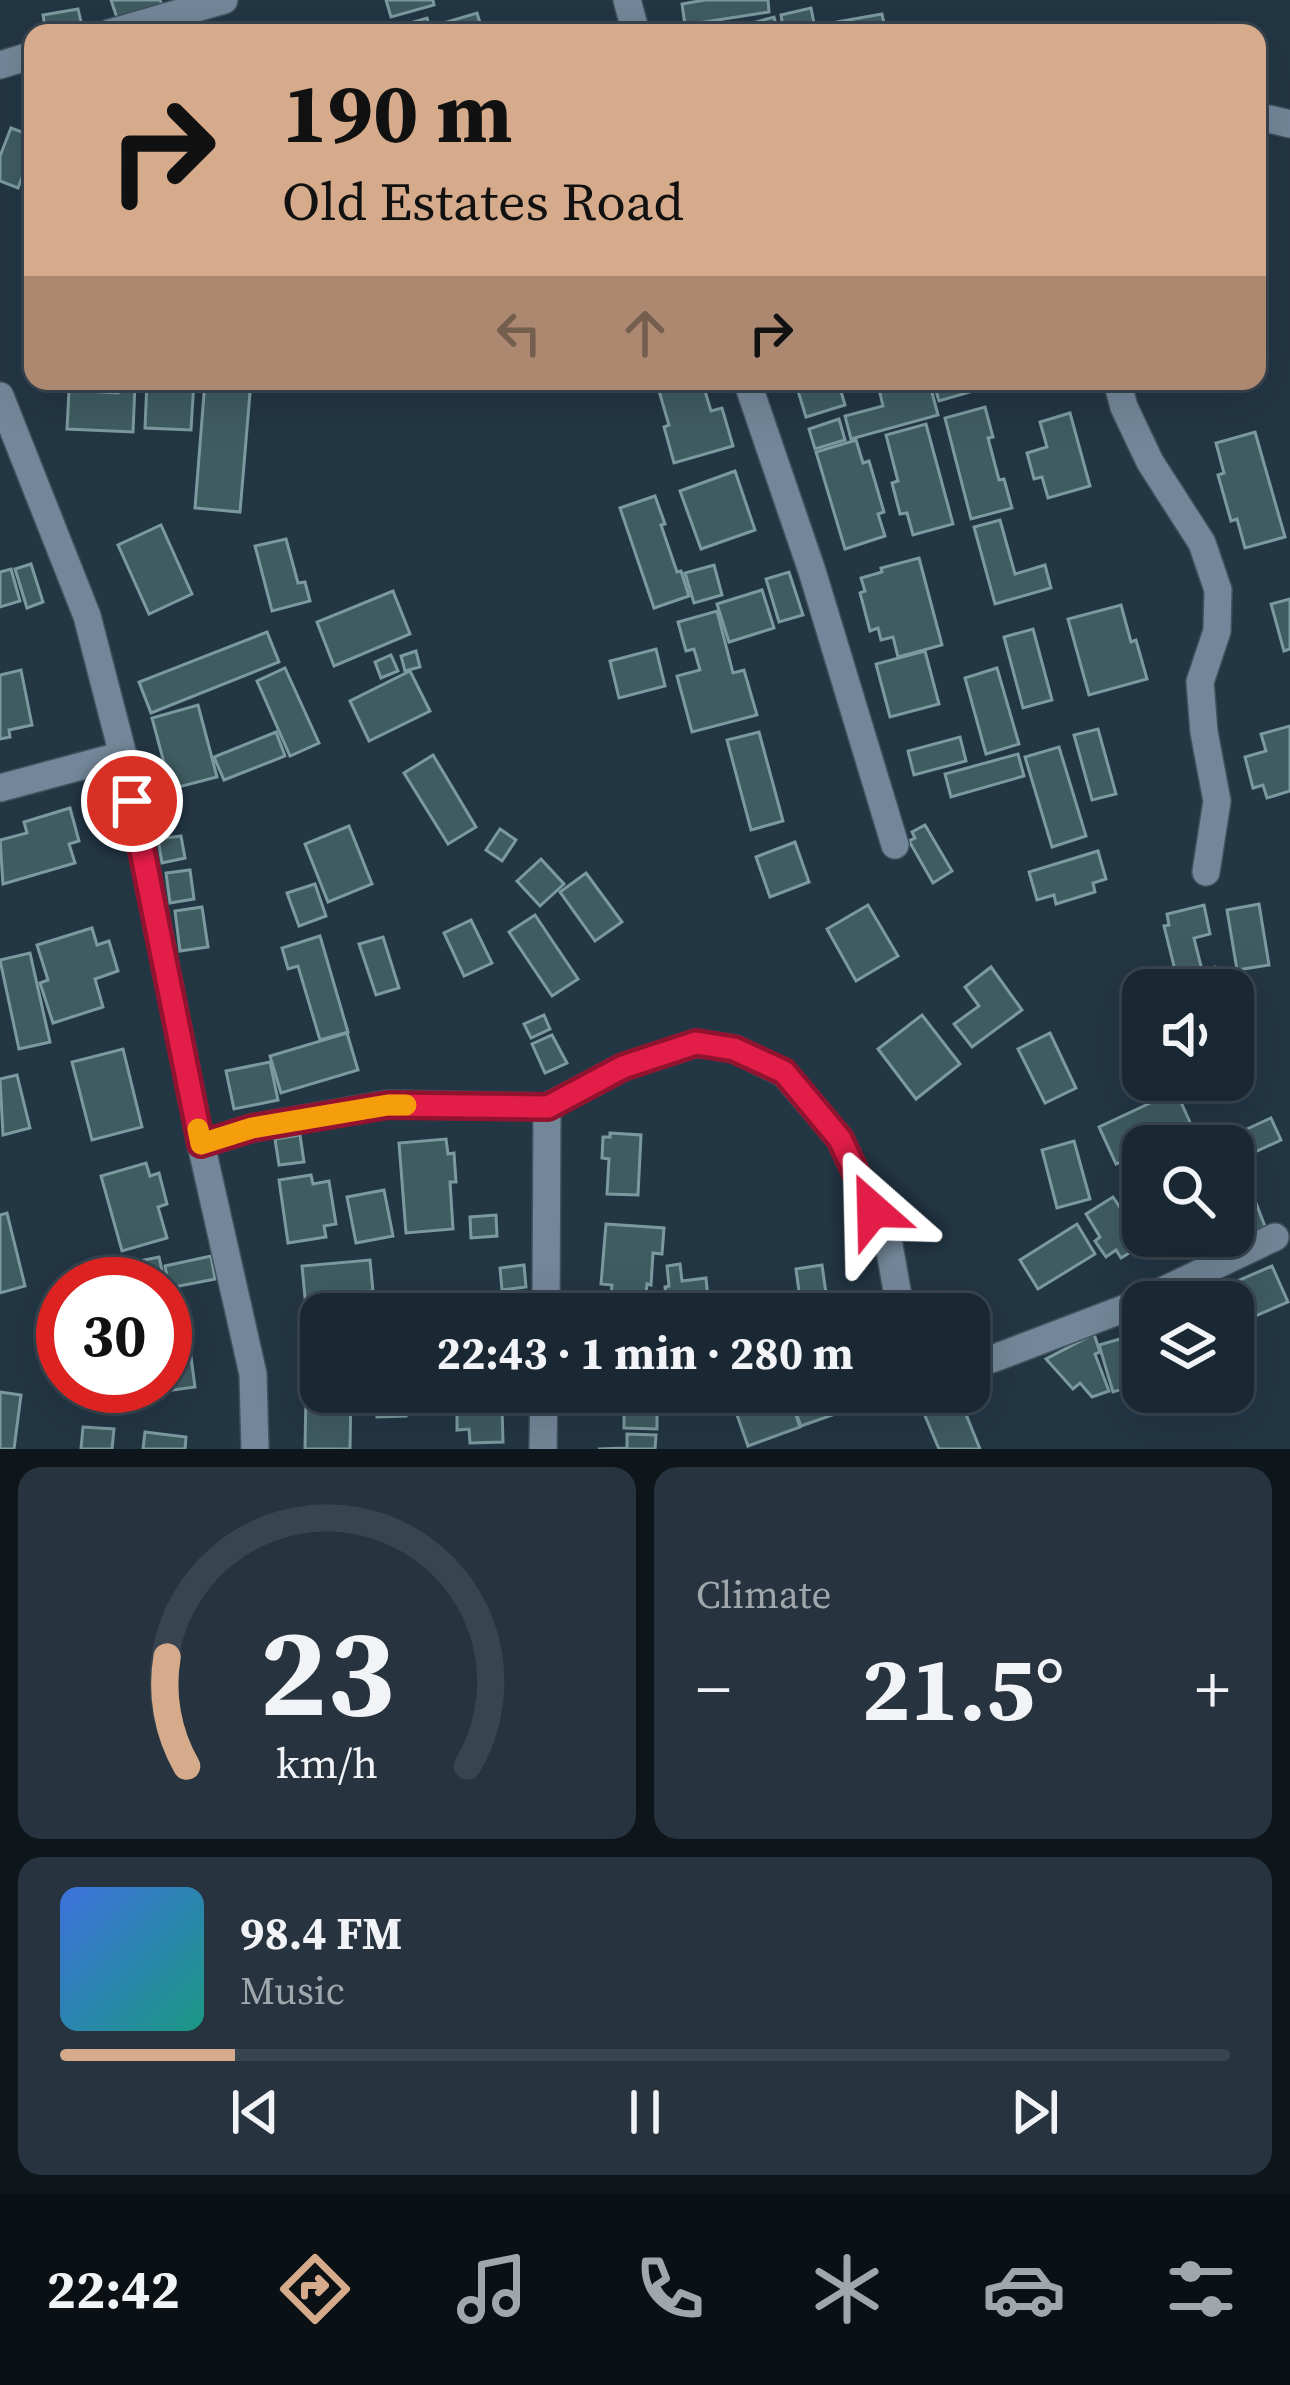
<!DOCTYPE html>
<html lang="en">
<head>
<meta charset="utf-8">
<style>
	body { margin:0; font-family:"Source Serif 4",serif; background:#27343f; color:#f1f3f6; height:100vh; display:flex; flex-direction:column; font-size:45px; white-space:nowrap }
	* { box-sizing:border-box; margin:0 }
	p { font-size:39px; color:#9fa6ac }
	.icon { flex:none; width:66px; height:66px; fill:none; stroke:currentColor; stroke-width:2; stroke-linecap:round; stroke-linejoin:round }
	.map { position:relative; height:1449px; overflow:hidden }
	.drawer { display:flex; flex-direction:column; gap:18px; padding:18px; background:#0e161c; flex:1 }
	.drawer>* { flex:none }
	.banner { position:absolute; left:24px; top:24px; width:1242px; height:366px; border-radius:24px; box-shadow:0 12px 48px #0002,0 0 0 3px #38444e; background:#d6ab8b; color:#111; overflow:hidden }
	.controls { position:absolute; left:1122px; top:969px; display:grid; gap:24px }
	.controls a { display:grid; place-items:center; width:132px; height:132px; border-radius:24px; background:#1a2833; box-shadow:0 12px 48px #0002,0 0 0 3px #38444e; font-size:60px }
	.speed { position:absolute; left:36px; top:1257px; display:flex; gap:24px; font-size:60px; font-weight:700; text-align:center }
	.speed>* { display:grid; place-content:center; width:156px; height:156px; border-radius:50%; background:#1a2833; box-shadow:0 12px 48px #0002,0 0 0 3px #38444e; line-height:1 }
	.speed .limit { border:18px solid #d22; background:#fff; color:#111 }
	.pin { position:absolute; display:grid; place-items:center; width:102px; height:102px; color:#fff; margin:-51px; border:6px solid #fff; border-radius:50%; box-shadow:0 3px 12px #0007 }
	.me { position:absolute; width:132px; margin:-66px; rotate:335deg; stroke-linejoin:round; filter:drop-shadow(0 0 9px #0008) }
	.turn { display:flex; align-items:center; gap:42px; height:252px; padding:0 60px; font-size:54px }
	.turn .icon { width:156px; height:156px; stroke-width:2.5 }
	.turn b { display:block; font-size:84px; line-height:102px }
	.lanes { display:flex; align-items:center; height:114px; padding:0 60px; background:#0003; justify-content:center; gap:60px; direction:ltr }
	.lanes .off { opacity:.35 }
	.big { font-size:90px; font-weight:700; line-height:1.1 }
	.drawer .tile { flex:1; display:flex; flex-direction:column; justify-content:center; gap:18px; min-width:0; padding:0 42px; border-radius:24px; background:#27343f }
	.drawer .dial { align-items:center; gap:0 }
	.dial svg { height:312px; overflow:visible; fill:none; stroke:#38444e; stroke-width:7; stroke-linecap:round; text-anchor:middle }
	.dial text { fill:#f1f3f6; stroke:none }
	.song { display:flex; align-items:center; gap:36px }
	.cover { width:144px; height:144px; border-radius:18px; background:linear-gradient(135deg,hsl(220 70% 55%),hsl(170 70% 35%)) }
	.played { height:12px; border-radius:6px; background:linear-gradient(90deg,#d6ab8b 15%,#38444e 15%) }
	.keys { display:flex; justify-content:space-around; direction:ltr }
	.heat { display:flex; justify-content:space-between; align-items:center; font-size:66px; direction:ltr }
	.drawer .tiles { flex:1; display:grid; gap:18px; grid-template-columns:1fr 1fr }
	.tile:last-child { grid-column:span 2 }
	.trip { position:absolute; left:300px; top:1293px; width:690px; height:120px; border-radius:24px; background:#1a2833; box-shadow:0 12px 48px #0002,0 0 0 3px #38444e; font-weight:700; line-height:120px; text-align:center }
	.tab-bar { display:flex; height:192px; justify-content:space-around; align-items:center; background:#0a1014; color:#9fa6ac }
	.tab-bar .icon { width:84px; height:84px }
	.tab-bar .current { color:#d6ab8b }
	.tab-bar b { font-size:54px; color:#f1f3f6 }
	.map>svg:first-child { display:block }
</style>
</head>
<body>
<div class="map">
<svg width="1290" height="1449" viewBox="0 0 1290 1449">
	<rect width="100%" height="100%" fill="#233644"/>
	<g fill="#3f5c61" stroke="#7b9aa0" stroke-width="3">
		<polygon points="111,0 160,0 162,5 117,18"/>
		<polygon points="386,0 433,0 434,5 391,17"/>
		<polygon points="705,0 768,0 769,12 685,25 682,4"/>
		<polygon points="811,8 816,33 784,33 781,15"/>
		<polygon points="78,9 83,30 46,33 43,15"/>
		<polygon points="477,13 483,33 383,31 427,18 430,27"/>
		<polygon points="882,14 886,33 839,33 837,22"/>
		<polygon points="774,17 778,33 754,33 752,23"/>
		<polygon points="11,128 33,136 33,149 18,188 0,181 0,156"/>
		<polygon points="147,381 194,381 191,430 145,428"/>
		<polygon points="205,381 251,381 240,512 195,508"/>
		<polygon points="696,381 702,381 711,411 722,408 733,446 674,463 664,427 669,425 659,391"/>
		<polygon points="795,381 838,381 845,405 806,417"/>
		<polygon points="877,381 924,381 926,387 930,385 938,415 851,439 845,416 883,406"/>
		<polygon points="933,381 985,381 987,387 939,401"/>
		<polygon points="118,384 135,385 133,432 67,429 69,390 118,393"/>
		<polygon points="985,407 993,437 988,438 999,480 1004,479 1012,508 971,519 945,418"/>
		<polygon points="1070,413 1090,486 1048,498 1042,477 1034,479 1027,453 1047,447 1040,422"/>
		<polygon points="839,419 845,440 815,449 809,429"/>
		<polygon points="926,424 953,524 913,535 907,513 900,514 892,483 898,481 886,435"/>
		<polygon points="1255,432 1285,537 1245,548 1237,519 1231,521 1218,475 1224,473 1216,443"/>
		<polygon points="856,440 863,463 869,461 884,512 878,514 885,536 845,549 816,452"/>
		<polygon points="735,471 755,530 701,549 680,491"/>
		<polygon points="655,496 665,524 661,525 677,572 681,571 689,596 654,608 620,508"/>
		<polygon points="1000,520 1015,574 1045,565 1051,588 995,604 974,527"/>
		<polygon points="161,525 192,594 149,614 118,545"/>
		<polygon points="286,539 298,583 305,582 310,601 272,611 255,546"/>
		<polygon points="919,558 942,645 898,657 893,637 881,640 878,628 870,631 860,593 865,591 861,578 882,572 881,568"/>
		<polygon points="31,564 43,602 27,608 15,569"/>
		<polygon points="714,565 722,595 694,603 685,573"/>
		<polygon points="11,569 20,601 0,607 0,572"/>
		<polygon points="789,572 803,615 779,622 766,579"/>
		<polygon points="762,590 774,628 729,642 717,604"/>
		<polygon points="393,591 410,634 334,666 317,622"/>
		<polygon points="1290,599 1290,649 1284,651 1271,604"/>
		<polygon points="1121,605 1131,642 1136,640 1147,679 1089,695 1068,619"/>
		<polygon points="717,611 733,673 744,670 757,715 692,732 677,676 700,670 694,649 686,651 678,622"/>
		<polygon points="1033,629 1052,700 1023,708 1004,637"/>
		<polygon points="267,632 279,662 151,713 139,682"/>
		<polygon points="656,649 665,686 619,698 610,661"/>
		<polygon points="416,651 420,667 405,671 401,656"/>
		<polygon points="925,651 939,704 890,717 876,664"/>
		<polygon points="391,655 398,671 381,678 375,662"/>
		<polygon points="285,668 319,743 290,756 257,681"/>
		<polygon points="997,668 1019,744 986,754 965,678"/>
		<polygon points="21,670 32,725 9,730 10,737 0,739 0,675"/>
		<polygon points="410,671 430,711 369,741 350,701"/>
		<polygon points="198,705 217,777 171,789 152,718"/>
		<polygon points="1290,726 1290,791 1267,798 1263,785 1253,788 1245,757 1266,751 1261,734"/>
		<polygon points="1098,729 1116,794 1092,800 1074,735"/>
		<polygon points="276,732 285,756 224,780 214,757"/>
		<polygon points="759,732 783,821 751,830 727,740"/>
		<polygon points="960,737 966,761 914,775 908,751"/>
		<polygon points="1059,747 1086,836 1052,847 1025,757"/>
		<polygon points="1018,754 1024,776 951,797 945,774"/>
		<polygon points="433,755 476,827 448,844 404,773"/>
		<polygon points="70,808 79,841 69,844 75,863 3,884 0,840 27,833 24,822"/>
		<polygon points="925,825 952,871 933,883 909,841 915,838 912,832"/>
		<polygon points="349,826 372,884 328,902 305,844"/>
		<polygon points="500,829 516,840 502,861 486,850"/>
		<polygon points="181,836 185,858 162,863 158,839"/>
		<polygon points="795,842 809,882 770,897 756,857"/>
		<polygon points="1098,851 1106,879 1093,883 1095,892 1056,904 1054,895 1037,900 1029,872"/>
		<polygon points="541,859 564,884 540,906 517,881"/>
		<polygon points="190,870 194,899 170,903 166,873"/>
		<polygon points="586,873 622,922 595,941 560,892"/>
		<polygon points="315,884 326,916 299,926 287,893"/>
		<polygon points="1259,904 1269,965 1237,970 1227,910"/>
		<polygon points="868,905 898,956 856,981 827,929"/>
		<polygon points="1204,905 1210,934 1194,938 1202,970 1215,967 1219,984 1193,990 1180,990 1164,926 1169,925 1167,914"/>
		<polygon points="202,907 208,947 180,951 175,911"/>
		<polygon points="535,915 578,979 552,996 509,932"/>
		<polygon points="471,920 492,963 464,976 444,933"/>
		<polygon points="92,928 97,945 109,941 118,971 95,979 103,1007 53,1023 40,983 48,980 37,945"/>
		<polygon points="320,936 348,1032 320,1040 298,966 288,969 282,948"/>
		<polygon points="383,937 399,988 376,995 359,944"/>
		<polygon points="30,953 50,1042 19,1049 0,960"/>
		<polygon points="991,967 1022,1010 972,1047 954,1024 979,1006 965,987"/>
		<polygon points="1143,1013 1143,1080 1175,1080 1177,1087 1148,1097 1122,1021"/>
		<polygon points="544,1015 550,1029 531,1038 524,1024"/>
		<polygon points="922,1015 960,1064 916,1099 878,1049"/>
		<polygon points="347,1033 358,1070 281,1093 270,1056"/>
		<polygon points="1050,1033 1076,1088 1045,1103 1018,1049"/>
		<polygon points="552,1035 567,1063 545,1073 532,1044"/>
		<polygon points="123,1049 142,1127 92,1140 72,1062"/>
		<polygon points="270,1062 278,1100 234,1109 226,1071"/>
		<polygon points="17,1075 30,1128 3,1135 0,1079"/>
		<polygon points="1176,1091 1193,1129 1155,1146 1143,1146 1143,1152 1116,1164 1099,1127"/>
		<polygon points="1271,1118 1281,1140 1233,1162 1233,1146 1210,1146"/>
		<polygon points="610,1133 641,1135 638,1195 607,1194 609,1159 602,1158 603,1137 610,1137"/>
		<polygon points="300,1135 304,1162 279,1165 275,1139"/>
		<polygon points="446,1139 448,1154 454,1153 456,1182 450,1182 453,1229 406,1233 399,1143"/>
		<polygon points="1074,1141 1090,1199 1057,1208 1042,1150"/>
		<polygon points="1143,1157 1143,1209 1123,1167"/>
		<polygon points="146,1163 150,1176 159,1173 167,1204 158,1207 167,1238 122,1251 101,1176"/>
		<polygon points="311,1175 313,1184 329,1181 336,1224 324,1226 326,1237 288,1243 279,1180"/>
		<polygon points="384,1190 393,1236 356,1243 347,1197"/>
		<polygon points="1251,1190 1266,1229 1213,1250 1207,1236 1233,1236 1233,1197"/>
		<polygon points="1113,1197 1144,1244 1121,1258 1116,1250 1106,1257 1095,1241 1100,1237 1086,1214"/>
		<polygon points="7,1213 25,1286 0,1293 0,1215"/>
		<polygon points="496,1215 497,1236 471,1238 470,1217"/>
		<polygon points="606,1224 664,1228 662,1254 653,1253 651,1285 647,1284 646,1294 639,1294 639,1298 611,1296 612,1285 601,1284"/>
		<polygon points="1077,1224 1095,1254 1038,1289 1020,1260"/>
		<polygon points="211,1256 215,1279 169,1288 165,1266"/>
		<polygon points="159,1257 165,1284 108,1284 105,1268"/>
		<polygon points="370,1260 373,1291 345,1293 347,1314 321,1314 321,1349 310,1350 302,1266"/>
		<polygon points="680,1264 682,1281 706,1278 708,1299 667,1304 665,1287 669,1286 667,1266"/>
		<polygon points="524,1265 526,1287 502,1290 500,1268"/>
		<polygon points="822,1265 829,1314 802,1314 796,1269"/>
		<polygon points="1272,1266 1288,1302 1246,1320 1244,1314 1238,1317 1240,1322 1233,1325 1233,1302 1206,1302 1201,1290 1218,1282 1221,1288"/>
		<polygon points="612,1300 615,1313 594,1314 592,1305"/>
		<polygon points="709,1301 712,1314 669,1314 668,1311"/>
		<polygon points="174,1329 178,1359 191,1357 195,1387 143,1394 142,1386 165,1386 165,1331"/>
		<polygon points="1094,1334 1100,1352 1095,1354 1109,1391 1092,1397 1080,1383 1073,1389 1046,1359"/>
		<polygon points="1120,1339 1122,1348 1143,1341 1143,1383 1113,1392 1099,1345"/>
		<polygon points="0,1392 21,1395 14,1449 0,1449"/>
		<polygon points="356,1392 405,1392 406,1416 377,1417 376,1403 356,1404"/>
		<polygon points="465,1392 492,1392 492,1407 502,1407 503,1442 470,1443 469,1429 457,1430 457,1403 465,1403"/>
		<polygon points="582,1392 633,1392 635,1408 584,1413"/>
		<polygon points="653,1392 678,1392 681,1407 659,1413"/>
		<polygon points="804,1392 850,1392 855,1407 801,1426 790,1397"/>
		<polygon points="915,1392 957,1392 980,1449 939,1449"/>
		<polygon points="306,1393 351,1393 350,1449 305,1449"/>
		<polygon points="789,1396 800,1427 748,1446 737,1415"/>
		<polygon points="624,1411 657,1412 657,1429 624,1428"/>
		<polygon points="83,1427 114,1429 112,1449 81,1449"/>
		<polygon points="145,1432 186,1437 185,1449 143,1449"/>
		<polygon points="627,1434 656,1435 655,1449 598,1449 627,1448"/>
	</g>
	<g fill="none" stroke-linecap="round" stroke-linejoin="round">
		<g stroke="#41515d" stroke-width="30">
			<g id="minor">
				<polyline points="627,0 636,33"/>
				<polyline points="110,33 224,0"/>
				<polyline points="0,65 33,55"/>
				<polyline points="1269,119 1290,124"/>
				<polyline points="747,381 812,571 895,845"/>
				<polyline points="1117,381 1124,407 1150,462 1202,543 1218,590 1217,631 1200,682 1204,732 1217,801 1206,872"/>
				<polyline points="0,396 87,616 123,755 201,1144 253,1374 255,1449"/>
				<polyline points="0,788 123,755"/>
				<polyline points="547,1107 623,1067 696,1043 735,1049 784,1073 840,1139 889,1245 899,1302 911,1314"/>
				<polyline points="201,1144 252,1128 388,1104 547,1107 546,1314"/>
				<polyline points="969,1348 992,1359 1131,1306 1275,1237"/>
				<polyline points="543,1449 544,1392"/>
			</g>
		</g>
		<use href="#minor" stroke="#728799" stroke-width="27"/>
	</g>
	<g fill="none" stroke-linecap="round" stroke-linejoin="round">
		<g stroke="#92132f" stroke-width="30">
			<polyline id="route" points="132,801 201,1144 252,1128 388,1105 548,1107 623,1067 696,1043 734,1049 784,1072 840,1139 873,1210"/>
		</g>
		<use href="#route" stroke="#e11d48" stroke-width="21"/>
		<polyline stroke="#f59e0b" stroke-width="21" points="198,1129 201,1144 252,1128 388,1105 406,1105"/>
	</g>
</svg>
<div class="controls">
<a><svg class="icon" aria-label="sound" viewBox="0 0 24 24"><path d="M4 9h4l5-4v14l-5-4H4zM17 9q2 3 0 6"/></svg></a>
<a><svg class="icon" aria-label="search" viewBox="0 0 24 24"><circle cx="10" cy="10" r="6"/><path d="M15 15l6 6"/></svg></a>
<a><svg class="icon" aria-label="layers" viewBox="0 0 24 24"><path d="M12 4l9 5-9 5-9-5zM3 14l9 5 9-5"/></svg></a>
</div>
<div class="speed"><div class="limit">30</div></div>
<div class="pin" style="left:132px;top:801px;background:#d93025"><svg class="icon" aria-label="arrive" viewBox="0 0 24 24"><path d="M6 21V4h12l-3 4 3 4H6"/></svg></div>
<svg class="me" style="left:873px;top:1210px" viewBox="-20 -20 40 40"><path d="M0-17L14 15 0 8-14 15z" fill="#e11d48" stroke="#fff" stroke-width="4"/></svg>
<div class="trip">22:43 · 1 min · 280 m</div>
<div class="banner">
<div class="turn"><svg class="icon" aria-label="right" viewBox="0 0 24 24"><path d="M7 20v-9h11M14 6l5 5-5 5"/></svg><div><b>190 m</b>Old Estates Road</div></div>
<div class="lanes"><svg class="icon off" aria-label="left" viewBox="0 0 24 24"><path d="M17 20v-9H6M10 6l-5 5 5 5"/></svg><svg class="icon off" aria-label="ahead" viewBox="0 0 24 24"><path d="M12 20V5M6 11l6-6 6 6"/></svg><svg class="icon" aria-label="right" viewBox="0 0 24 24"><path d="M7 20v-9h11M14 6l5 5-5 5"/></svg></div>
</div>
</div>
<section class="drawer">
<div class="tiles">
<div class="tile dial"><svg viewBox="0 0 100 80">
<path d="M14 69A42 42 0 1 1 86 69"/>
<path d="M14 69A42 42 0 0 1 9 41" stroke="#d6ab8b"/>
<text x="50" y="56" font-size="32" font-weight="700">23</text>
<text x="50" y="72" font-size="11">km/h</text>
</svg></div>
<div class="tile"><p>Climate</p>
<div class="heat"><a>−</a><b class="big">21.5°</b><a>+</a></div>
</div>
<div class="tile">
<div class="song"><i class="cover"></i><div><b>98.4 FM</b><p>Music</p></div></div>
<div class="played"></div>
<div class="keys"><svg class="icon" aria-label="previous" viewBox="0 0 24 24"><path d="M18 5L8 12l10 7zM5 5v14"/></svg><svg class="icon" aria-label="pause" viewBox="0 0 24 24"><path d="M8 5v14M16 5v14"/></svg><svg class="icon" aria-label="next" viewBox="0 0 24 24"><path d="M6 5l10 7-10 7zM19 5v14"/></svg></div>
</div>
</div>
</section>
<nav class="tab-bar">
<b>22:42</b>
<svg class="icon current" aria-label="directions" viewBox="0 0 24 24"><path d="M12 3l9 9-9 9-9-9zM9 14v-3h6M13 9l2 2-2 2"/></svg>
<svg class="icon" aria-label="music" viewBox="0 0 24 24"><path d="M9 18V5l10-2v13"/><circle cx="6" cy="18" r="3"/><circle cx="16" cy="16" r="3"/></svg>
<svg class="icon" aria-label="phone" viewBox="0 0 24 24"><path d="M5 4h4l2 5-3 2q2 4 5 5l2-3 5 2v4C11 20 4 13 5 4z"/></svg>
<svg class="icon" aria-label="climate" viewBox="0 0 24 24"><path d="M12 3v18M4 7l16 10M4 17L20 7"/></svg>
<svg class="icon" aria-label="car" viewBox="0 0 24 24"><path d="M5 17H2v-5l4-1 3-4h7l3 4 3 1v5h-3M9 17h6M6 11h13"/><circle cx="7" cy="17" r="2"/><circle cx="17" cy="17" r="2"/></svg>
<svg class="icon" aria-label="filters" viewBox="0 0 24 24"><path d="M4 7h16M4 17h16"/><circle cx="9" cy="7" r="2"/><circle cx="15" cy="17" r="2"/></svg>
</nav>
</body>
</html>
